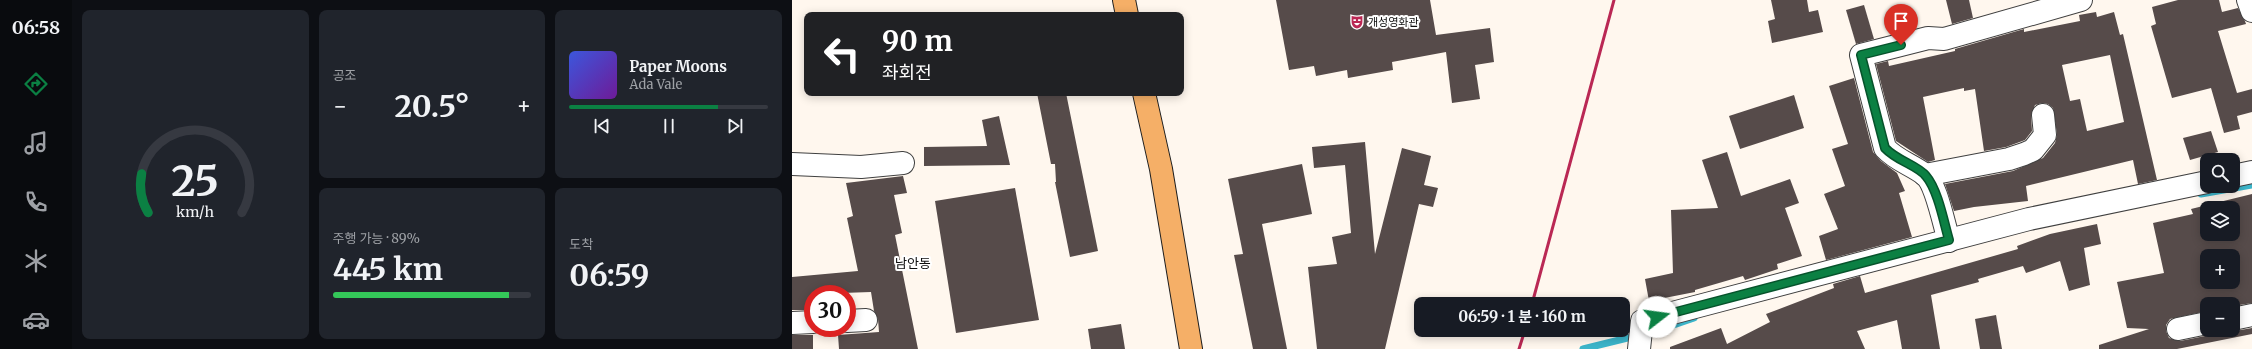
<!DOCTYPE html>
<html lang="ko">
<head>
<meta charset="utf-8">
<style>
	body { margin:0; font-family:Merriweather,"Noto Sans KR",serif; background:#20242c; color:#f1f3f6; height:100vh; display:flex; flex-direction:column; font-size:15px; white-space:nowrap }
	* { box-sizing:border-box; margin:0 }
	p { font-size:13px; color:#9ea1a6 }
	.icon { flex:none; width:22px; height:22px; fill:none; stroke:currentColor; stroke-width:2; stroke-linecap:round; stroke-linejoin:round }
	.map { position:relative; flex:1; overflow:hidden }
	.drawer { display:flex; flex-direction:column; gap:10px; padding:10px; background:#0d0f14; width:720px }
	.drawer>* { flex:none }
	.banner { position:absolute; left:12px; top:12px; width:380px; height:84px; border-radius:8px; box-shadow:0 2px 10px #0003; background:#202124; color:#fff; overflow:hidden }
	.fabs { position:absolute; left:1408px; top:153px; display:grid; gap:8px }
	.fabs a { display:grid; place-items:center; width:40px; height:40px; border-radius:8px; background:#171b24; box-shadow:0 2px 10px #0003; font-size:20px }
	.speed { position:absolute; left:12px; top:285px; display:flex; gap:8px; font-size:20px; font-weight:700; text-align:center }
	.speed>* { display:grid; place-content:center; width:52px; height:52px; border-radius:50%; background:#171b24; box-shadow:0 2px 10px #0003; line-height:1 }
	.speed .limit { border:6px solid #d22; background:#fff; color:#111 }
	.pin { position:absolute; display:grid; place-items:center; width:34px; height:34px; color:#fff; margin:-41px -17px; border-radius:50% 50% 50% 0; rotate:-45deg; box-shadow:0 0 4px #0007 }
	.pin .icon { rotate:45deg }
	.me { position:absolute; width:44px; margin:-22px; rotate:75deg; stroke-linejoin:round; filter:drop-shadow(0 0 3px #0008) }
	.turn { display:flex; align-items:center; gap:14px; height:84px; padding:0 12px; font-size:18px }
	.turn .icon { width:52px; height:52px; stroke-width:2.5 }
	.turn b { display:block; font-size:28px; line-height:34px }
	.big { font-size:30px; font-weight:700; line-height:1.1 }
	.drawer .tile { flex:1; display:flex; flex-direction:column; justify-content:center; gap:6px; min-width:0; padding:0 14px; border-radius:8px; background:#20242c }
	.drawer .dial { align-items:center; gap:0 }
	.dial svg { height:104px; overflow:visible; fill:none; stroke:#363941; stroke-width:7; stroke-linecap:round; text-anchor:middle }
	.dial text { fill:#f1f3f6; stroke:none }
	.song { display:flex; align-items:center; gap:12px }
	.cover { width:48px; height:48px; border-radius:6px; background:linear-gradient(135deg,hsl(230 70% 55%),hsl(280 70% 35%)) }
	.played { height:4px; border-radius:2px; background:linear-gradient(90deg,#0b8043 75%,#363941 75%) }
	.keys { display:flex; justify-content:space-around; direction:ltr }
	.heat { display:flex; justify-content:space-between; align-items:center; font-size:22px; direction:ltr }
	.charge { height:6px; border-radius:3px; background:linear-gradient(90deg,#34c759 89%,#363941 0) }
	.drawer .tiles { flex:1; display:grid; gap:10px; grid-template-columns:repeat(3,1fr) }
	.tile:first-child { grid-row:span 2 }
	.trip { position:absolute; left:622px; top:297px; width:216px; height:40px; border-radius:8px; background:#171b24; box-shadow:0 2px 10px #0003; font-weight:700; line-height:40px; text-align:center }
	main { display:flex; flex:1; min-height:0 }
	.tab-bar { display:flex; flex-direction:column; width:72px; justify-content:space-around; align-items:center; background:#090b0e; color:#9ea1a6 }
	.tab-bar .icon { width:28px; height:28px }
	.tab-bar .current { color:#0b8043 }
	.tab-bar b { font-size:18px; color:#f1f3f6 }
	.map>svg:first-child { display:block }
</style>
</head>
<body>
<main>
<nav class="tab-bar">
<b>06:58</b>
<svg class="icon current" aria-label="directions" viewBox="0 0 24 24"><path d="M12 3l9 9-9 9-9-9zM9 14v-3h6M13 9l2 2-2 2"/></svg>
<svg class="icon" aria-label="music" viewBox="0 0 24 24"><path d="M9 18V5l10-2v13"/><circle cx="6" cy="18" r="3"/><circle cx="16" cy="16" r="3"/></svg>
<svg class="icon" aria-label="phone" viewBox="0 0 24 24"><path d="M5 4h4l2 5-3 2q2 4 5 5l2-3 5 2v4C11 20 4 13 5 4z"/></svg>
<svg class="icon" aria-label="climate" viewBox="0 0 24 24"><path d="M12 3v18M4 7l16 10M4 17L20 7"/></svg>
<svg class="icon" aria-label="car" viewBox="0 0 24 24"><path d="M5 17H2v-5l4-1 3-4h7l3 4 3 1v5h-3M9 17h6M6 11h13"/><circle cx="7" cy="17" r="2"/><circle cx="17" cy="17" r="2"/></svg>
</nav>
<section class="drawer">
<div class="tiles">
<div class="tile dial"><svg viewBox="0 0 100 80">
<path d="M14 69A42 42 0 1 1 86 69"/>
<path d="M14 69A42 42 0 0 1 9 39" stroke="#0b8043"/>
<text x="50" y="56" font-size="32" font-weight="700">25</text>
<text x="50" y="72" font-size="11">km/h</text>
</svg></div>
<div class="tile"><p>공조</p>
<div class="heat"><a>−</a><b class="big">20.5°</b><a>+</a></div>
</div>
<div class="tile">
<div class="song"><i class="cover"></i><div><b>Paper Moons</b><p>Ada Vale</p></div></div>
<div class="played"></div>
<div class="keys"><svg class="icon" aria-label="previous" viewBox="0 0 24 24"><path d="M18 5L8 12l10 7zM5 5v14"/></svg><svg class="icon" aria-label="pause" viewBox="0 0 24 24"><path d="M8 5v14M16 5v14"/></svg><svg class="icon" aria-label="next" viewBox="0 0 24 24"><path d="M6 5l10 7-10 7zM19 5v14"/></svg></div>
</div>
<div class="tile"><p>주행 가능 · 89%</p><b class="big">445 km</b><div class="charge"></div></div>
<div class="tile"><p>도착</p><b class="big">06:59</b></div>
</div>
</section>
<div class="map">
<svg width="1460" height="349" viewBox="0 0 1460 349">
	<rect width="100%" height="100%" fill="#fff7ee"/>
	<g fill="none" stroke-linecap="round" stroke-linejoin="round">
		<g stroke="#3cb5ca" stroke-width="7">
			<polyline points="1409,194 1460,185"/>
			<polyline points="791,349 864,331 902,318"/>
		</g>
	</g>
	<g fill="#564b4a" fill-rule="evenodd">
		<polygon points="484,0 638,0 644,35 698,28 702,62 683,65 688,99 660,103 654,52 600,62 601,70 556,78 555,70 524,76 522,66 497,70"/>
		<polygon points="979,0 1015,0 1017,12 1026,10 1031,32 980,43 976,21 983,19"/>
		<polygon points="1154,0 1177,0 1181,18 1160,24"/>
		<polygon points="1386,0 1427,0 1430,12 1446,8 1453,21 1454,24 1426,31 1445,93 1460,89 1460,112 1445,116 1448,129 1432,133 1419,88 1380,98 1359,26 1364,24 1360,7"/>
		<polygon points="1072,5 1082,39 1064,44 1054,10"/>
		<path d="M1304,12L1305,17L1322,12L1328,35L1331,34L1365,180L1346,184L1341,160L1234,186L1236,201L1182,207L1162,211L1153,184L1221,171L1251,158L1263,143L1265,134L1261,108L1256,104L1250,103L1243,105L1239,116L1240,131L1233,140L1214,147L1192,151L1183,89L1172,91V88L1131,97L1143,160L1136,162L1104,141L1084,64L1096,61L1097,66L1163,51V49L1232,29V32L1288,21L1287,15ZM1318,55L1332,122L1295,131L1288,99L1278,101L1270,65Z"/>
		<polygon points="1062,78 1081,152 1089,161 1105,173 1113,191 1107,193 1120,237 1034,260 1027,236 1046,229 1032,194 1053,186 1040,149 1056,144 1037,86"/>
		<polygon points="245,93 274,93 306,251 278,257 263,182 264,182 263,164 259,164"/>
		<polygon points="1002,95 1012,128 948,149 937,116"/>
		<polygon points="207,116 218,165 132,166 132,147 195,146 190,120"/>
		<polygon points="1419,131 1426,152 1398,160 1391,138"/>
		<polygon points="573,142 583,254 610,148 639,156 632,185 646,188 641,207 627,204 593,349 525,349 516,267 545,264 540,237 559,233 553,165 522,168 520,147"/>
		<polygon points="935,152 949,196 998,179 1007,203 993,208 1010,256 985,264 986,269 953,280 951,276 903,290 903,292 857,301 853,279 881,273 879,210 926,208 910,160"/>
		<polygon points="510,164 520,214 470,224 495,349 461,349 442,255 451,254 436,179"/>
		<polygon points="111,176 115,193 102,195 110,233 103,235 126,349 47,349 46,335 87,332 86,319 82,311 79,292 21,294 21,310 0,310 0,277 66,271 55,218 61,216 54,183"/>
		<polygon points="223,188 247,320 164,333 143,201"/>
		<path d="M1460,194V303L1441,306V304H1415V311L1378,319L1374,325V331L1377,338L1388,341L1418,335L1425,330L1443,331L1460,328V334L1385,349H1307V345L1357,329L1335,328L1325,282L1372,273L1361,223L1401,214L1399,209ZM1415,208H1441V234H1415ZM1415,256H1441V282H1415Z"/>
		<polygon points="1305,224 1309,244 1292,248 1298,285 1277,291 1268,261 1234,273 1231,266 1186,279 1187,282 1139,295 1148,349 1110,349 1105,320 1065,331 1073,349 878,349 878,347 929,328 935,344 978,322 974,314 1042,288 1041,284 1068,276 1073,293 1226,249 1225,246 1258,234"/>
		<polygon points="1204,315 1210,349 1188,349 1183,319"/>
		<polygon points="329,324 333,349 299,349 296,329"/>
		<rect x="0" y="335" width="21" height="14"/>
	</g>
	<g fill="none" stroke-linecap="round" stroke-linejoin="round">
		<g stroke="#404040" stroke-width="24">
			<g id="street">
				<polyline points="1456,0 1460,11"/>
				<polyline points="0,164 69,167 111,163"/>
				<polyline points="1133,175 1217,159 1232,154 1241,150 1253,135 1251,115"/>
				<polyline points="1441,176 1460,172"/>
				<path d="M1157,241C1152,225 1144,182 1132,174C1118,164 1104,160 1093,148L1069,55L1136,38L1152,39L1289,0"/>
				<polyline points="1441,319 1460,315"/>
				<polyline points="55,321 74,320"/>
				<polyline points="0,323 21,322"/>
				<polyline points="1386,329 1415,323"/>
				<polyline points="847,349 850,321 1237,219 1415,182"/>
			</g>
		</g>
		<g stroke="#1e1e1e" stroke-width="24">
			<g id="primary">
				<polyline points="332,0 335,15"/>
				<polyline points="352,93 369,169 399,349"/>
			</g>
		</g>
		<use href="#street" stroke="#fff" stroke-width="22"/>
		<use href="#primary" stroke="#f5af67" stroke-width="22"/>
		<g stroke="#ba2854" stroke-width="3">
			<polyline points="740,304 822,0"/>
			<polyline points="727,349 733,330"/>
		</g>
	</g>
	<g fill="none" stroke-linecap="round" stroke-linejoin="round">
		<g stroke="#07532c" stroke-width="10">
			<path id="route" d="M865,317L1157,240C1152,223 1146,190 1134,176C1125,165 1105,161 1093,148L1069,55L1109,45"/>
		</g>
		<use href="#route" stroke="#0b8043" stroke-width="7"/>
	</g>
	<defs>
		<g id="theatre-bare" transform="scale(1.08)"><path d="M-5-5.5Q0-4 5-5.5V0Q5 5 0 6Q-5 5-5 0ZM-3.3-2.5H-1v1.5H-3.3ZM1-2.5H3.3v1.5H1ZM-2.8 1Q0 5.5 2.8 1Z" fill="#ba2854" stroke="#fff" stroke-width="2.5" paint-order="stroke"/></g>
	</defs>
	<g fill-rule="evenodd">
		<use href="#theatre-bare" x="565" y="22"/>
	</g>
	<g text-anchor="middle" stroke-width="4" stroke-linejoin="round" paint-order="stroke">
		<g font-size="11" fill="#0d0d0d" stroke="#fff" text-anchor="start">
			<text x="576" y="26">개성영화관</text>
		</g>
		<g font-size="13" fill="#0d0d0d" stroke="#fff">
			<text x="121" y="268">남안동</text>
		</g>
	</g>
</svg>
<div class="fabs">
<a><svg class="icon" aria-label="search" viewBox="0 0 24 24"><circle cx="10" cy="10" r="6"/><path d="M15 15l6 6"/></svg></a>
<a><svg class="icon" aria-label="layers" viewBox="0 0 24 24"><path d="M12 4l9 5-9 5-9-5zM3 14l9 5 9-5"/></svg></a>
<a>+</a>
<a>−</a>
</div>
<div class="speed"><div class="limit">30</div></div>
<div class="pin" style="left:1109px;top:45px;background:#d93025"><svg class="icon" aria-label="arrive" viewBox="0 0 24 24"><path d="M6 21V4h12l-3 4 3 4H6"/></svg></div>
<svg class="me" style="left:865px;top:317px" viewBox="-20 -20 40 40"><circle r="19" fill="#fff"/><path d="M0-13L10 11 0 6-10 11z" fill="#0b8043"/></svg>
<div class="trip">06:59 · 1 분 · 160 m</div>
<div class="banner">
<div class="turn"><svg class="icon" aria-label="left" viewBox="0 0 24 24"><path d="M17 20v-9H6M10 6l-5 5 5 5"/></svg><div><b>90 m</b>좌회전</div></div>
</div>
</div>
</main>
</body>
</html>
